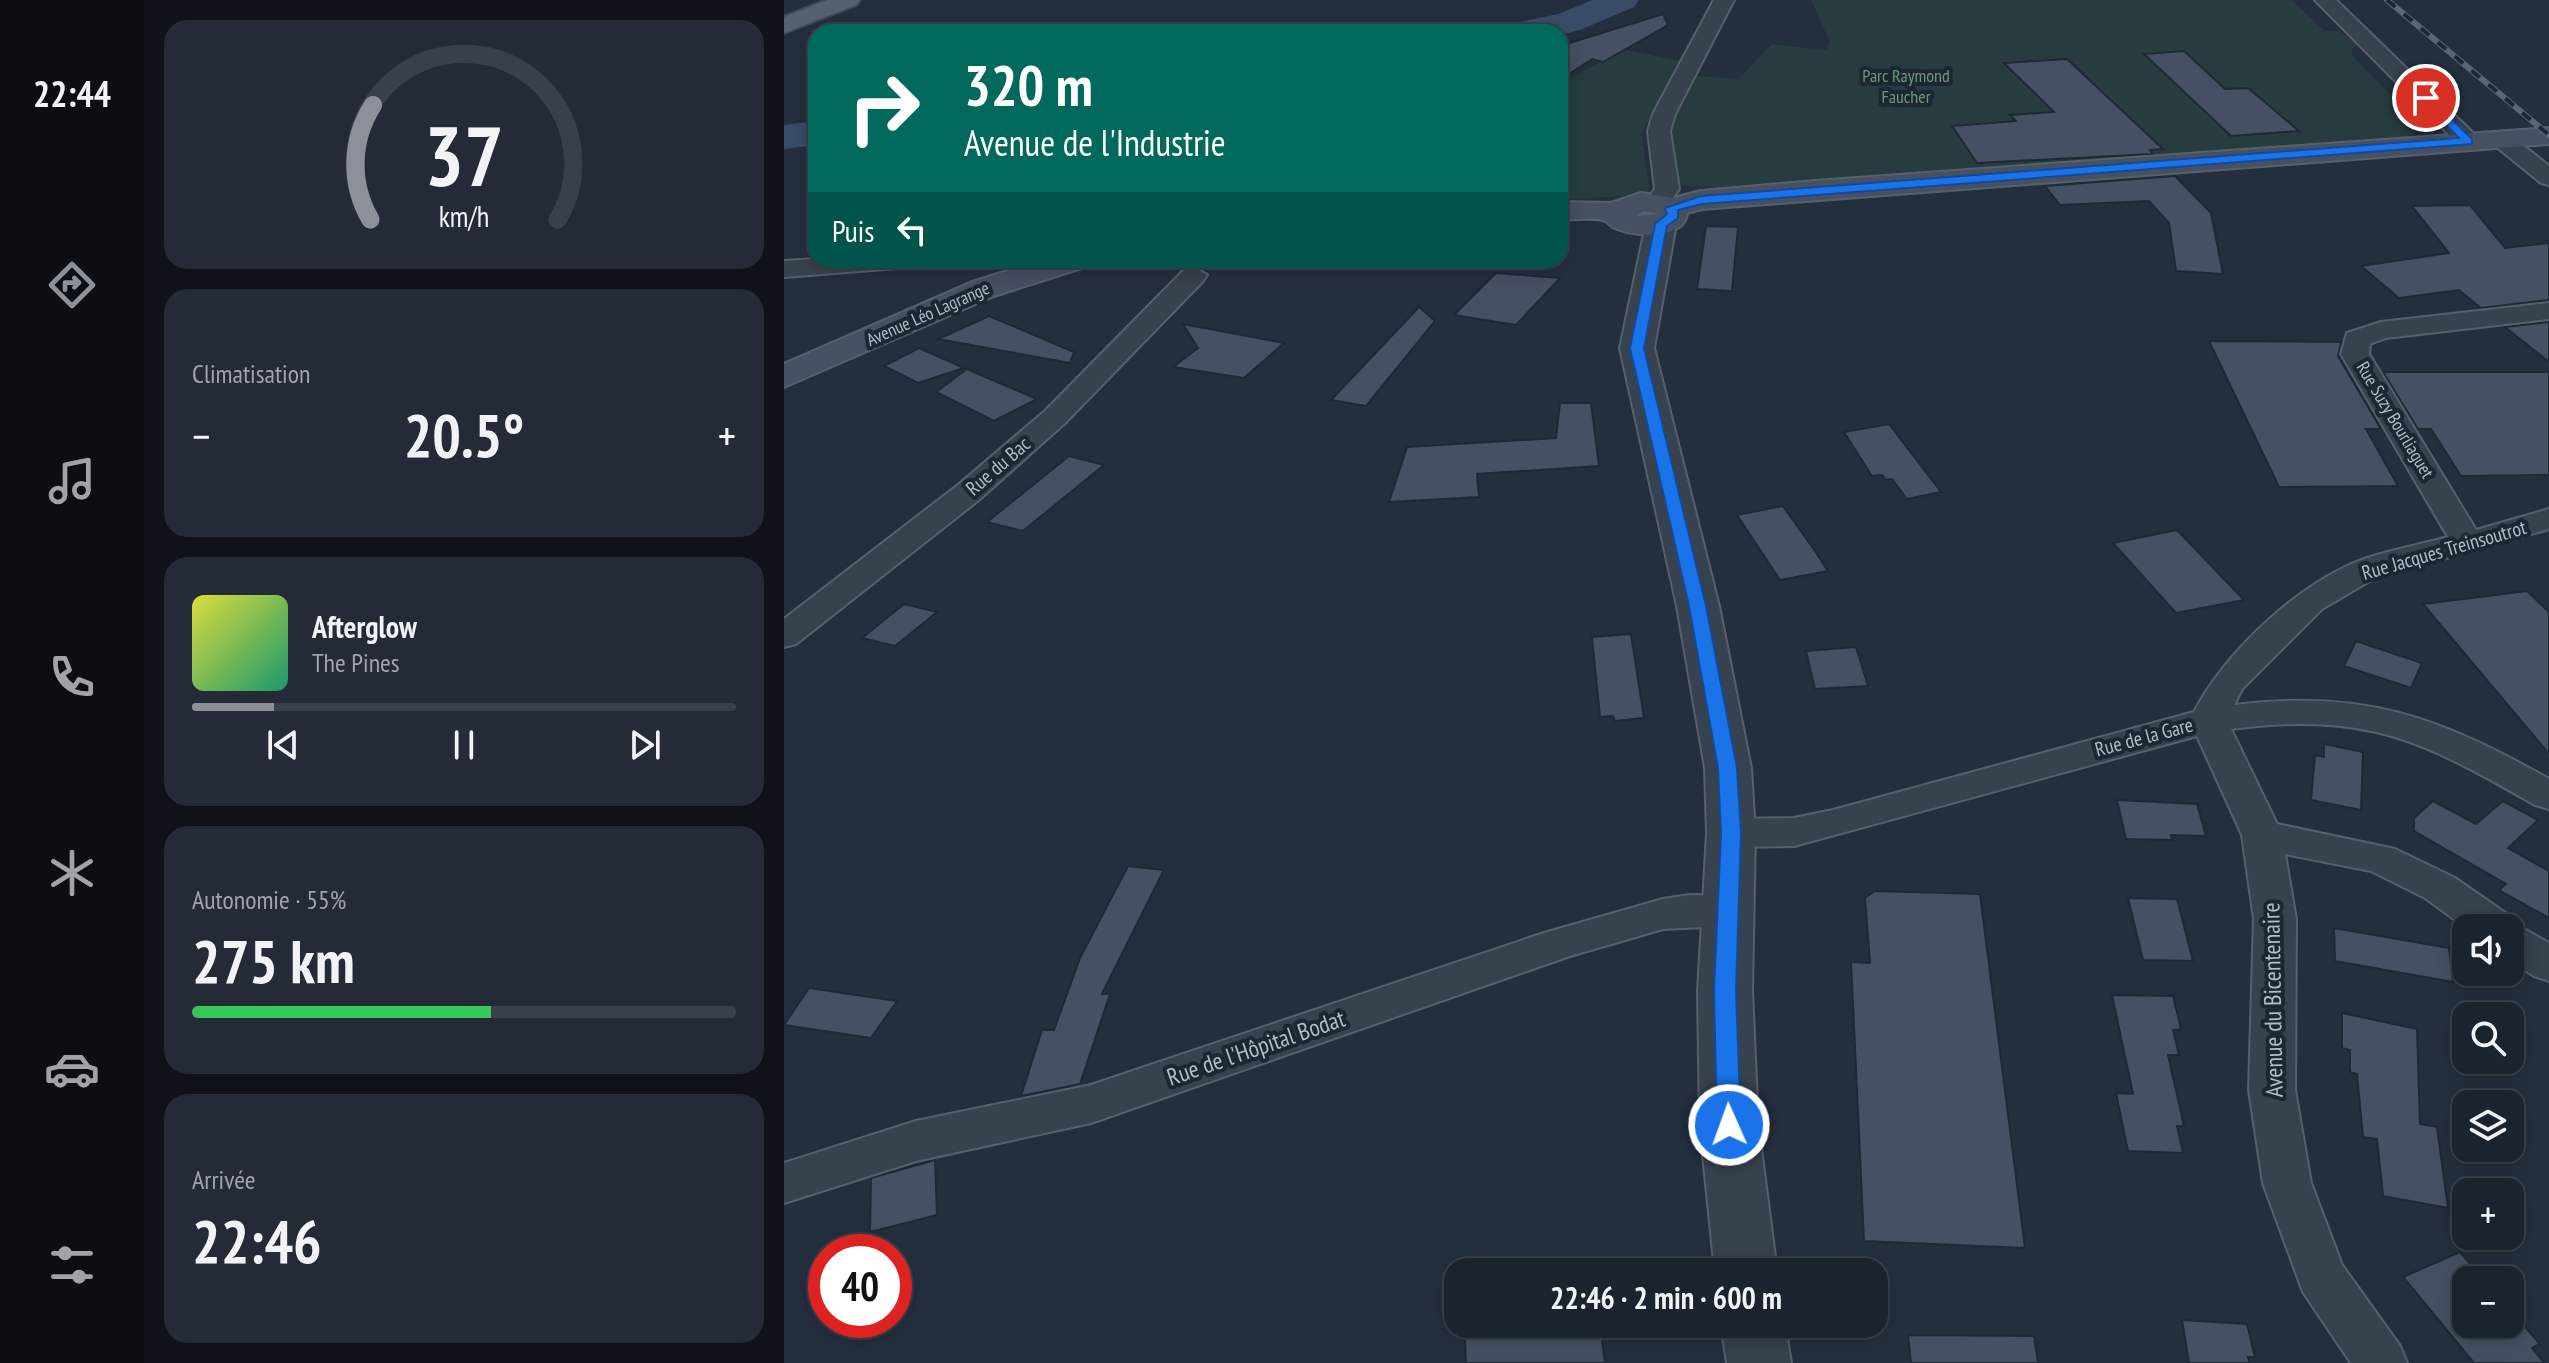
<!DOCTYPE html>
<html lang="fr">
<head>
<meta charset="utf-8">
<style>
	body { margin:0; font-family:"PT Sans Narrow",sans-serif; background:#242b36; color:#f1f3f6; height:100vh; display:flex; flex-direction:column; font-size:30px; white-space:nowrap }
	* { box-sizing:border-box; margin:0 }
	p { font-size:26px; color:#a0a4aa }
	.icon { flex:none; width:44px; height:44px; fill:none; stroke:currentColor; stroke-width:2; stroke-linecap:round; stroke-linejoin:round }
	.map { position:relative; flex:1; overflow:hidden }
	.details { display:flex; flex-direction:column; gap:20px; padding:20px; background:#0f1319; width:640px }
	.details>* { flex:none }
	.top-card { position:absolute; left:24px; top:24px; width:760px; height:244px; border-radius:24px; box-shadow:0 4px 20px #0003,0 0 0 2px #39404a; background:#00695c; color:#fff; overflow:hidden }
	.controls { position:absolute; left:1668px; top:914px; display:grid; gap:16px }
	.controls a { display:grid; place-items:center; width:72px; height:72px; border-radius:16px; background:#1b232e; box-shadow:0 4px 20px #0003,0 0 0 2px #39404a; font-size:40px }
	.speed { position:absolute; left:24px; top:1234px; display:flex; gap:16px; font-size:40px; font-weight:700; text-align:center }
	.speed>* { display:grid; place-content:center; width:104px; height:104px; border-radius:50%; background:#1b232e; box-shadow:0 4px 20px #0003,0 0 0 2px #39404a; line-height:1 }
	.speed .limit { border:12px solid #d22; background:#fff; color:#111 }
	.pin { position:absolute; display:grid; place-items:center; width:68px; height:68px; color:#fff; margin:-34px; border:4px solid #fff; border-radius:50%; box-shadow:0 2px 8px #0007 }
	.me { position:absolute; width:88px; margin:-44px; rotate:358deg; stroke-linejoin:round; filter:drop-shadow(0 0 6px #0008) }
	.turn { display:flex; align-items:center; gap:28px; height:168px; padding:0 24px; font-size:36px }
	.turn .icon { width:104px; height:104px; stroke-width:2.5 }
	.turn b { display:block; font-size:56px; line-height:68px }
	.then { display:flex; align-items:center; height:76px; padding:0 24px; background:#0003; gap:16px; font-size:30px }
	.big { font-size:60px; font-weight:700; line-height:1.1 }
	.details .widget { flex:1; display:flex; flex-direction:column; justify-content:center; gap:12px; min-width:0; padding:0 28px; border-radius:24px; background:#242b36 }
	.details .dial { align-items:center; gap:0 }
	.dial svg { height:208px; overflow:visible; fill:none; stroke:#39404a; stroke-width:7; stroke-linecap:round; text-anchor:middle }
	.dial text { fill:#f1f3f6; stroke:none }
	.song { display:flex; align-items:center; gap:24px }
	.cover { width:96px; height:96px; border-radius:12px; background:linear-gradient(135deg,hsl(60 70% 55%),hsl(160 70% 35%)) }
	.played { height:8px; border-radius:4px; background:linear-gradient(90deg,#8c9099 15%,#39404a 15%) }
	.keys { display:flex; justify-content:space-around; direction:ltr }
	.heat { display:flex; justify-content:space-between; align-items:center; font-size:44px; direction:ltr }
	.charge { height:12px; border-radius:6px; background:linear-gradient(90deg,#34c759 55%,#39404a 0) }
	.trip { position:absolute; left:660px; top:1258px; width:444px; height:80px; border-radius:24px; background:#1b232e; box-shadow:0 4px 20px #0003,0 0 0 2px #39404a; font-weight:700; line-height:80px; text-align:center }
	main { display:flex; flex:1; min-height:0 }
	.tab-bar { display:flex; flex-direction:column; width:144px; justify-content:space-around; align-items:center; background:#0b0e12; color:#a0a4aa }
	.tab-bar .icon { width:56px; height:56px }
	.tab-bar .selected { color:#8c9099 }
	.tab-bar b { font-size:36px; color:#f1f3f6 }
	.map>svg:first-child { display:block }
</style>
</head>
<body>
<main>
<nav class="tab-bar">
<b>22:44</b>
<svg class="icon selected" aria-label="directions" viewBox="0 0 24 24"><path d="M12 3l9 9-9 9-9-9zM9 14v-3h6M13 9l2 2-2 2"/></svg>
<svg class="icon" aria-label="music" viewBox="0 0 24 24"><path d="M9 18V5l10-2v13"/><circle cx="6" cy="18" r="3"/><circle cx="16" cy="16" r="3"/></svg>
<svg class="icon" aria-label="phone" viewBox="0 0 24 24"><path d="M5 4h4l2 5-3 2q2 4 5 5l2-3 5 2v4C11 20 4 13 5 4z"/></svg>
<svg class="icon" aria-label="climate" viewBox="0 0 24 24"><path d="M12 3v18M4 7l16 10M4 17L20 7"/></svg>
<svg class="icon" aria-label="car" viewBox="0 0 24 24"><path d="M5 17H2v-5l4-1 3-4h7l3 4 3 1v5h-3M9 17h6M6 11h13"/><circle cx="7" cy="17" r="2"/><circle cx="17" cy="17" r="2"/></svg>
<svg class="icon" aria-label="filters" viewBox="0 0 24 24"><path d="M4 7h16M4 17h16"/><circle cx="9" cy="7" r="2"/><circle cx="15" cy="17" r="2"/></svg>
</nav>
<section class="details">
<div class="widget dial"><svg viewBox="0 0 100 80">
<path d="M14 69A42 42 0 1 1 86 69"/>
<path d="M14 69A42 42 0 0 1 15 25" stroke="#8c9099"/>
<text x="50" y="56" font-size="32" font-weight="700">37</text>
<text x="50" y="72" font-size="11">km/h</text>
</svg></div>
<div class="widget"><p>Climatisation</p>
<div class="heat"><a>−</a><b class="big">20.5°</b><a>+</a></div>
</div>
<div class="widget">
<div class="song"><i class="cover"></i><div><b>Afterglow</b><p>The Pines</p></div></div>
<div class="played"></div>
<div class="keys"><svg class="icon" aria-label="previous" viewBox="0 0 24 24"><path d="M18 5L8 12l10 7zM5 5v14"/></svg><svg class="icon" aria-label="pause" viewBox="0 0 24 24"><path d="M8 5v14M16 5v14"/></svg><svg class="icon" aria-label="next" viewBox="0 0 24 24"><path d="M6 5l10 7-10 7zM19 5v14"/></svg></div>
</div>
<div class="widget"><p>Autonomie · 55%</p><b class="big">275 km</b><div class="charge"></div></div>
<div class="widget"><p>Arrivée</p><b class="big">22:46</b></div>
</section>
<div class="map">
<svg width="1765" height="1363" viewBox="0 0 1765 1363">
	<rect width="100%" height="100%" fill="#242f3e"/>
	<g fill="#263c3f">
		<polygon points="1027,0 1507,0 1541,31 1556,31 1574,45 1568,48 1568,55 1611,99 1625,101 1649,123 1624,137 928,188 883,183 875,131 902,75 954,79 988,44 1042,50 1046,42"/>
		<polygon points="838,49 900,62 857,133 866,194 776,200 776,85"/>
	</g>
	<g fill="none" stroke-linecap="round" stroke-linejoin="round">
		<g fill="#394c67" fill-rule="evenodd">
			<polygon points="809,0 855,0 850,7 796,30 776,35 776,32 721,32 726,24 774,14"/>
			<polygon points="32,121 32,145 0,149 0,125"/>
		</g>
	</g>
	<g fill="#455162" stroke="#1f2835" stroke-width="2">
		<polygon points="879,14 884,25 819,62 808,59 776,80 776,46"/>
		<polygon points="1400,51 1441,89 1464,88 1515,131 1447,136 1360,54"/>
		<polygon points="1283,59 1379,149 1366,150 1369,154 1193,163 1168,126 1232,121 1226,115 1270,112 1220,63"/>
		<polygon points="1391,176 1427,213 1439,274 1392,271 1385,223 1365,201 1276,205 1261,186"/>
		<polygon points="1686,205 1721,248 1765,243 1765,300 1697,308 1675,290 1615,298 1577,266 1665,253 1628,206"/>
		<polygon points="922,226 954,227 948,291 913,289"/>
		<polygon points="712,273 776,278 732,325 670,315"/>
		<polygon points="635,307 651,321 582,406 547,400"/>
		<polygon points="205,316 290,352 286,363 154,339"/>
		<polygon points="1765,322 1765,362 1721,327"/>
		<polygon points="399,324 500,343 460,378 389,367 414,348"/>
		<polygon points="1425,341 1557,342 1554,356 1597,429 1582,429 1614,486 1495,487"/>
		<polygon points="135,348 180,368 134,383 100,366"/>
		<polygon points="183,369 199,376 253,399 210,421 152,392"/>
		<polygon points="1599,372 1765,372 1765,475 1677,476 1647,429 1634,429"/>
		<polygon points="776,403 807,403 815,466 693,474 695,497 605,502 623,447 772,438"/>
		<polygon points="1105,424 1157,492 1123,499 1108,479 1102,480 1098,475 1088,476 1060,432"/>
		<polygon points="285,456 320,465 239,531 203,522"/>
		<polygon points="999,506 1031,551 1044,571 996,580 953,515"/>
		<polygon points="1393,530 1460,600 1392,613 1329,543"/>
		<polygon points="1743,591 1765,612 1765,754 1639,604"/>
		<polygon points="120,604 153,612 111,646 78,638"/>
		<polygon points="847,634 860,718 831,721 829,716 816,717 808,637"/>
		<polygon points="1572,641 1638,663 1627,688 1560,666"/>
		<polygon points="1072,647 1084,686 1031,689 1022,651"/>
		<polygon points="1540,744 1579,752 1577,810 1527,800 1531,755 1540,757"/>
		<polygon points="1333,800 1413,804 1422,836 1387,835 1388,840 1342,839"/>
		<polygon points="1649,801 1692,824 1719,801 1754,820 1724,848 1765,871 1765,918 1715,890 1722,884 1630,831 1630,818"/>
		<polygon points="344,866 380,870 318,994 326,994 296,1084 237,1096 258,1030 270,1030 296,958"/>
		<polygon points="1091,891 1196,894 1241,1248 1080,1241 1067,962 1086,963 1081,898"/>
		<polygon points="1344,898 1393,899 1409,961 1359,960"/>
		<polygon points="1550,928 1665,948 1669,982 1551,961"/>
		<polygon points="25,988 113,1001 87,1038 0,1025"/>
		<polygon points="1328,995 1389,996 1397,1029 1389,1030 1395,1055 1384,1055 1400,1126 1393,1126 1399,1153 1344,1151 1332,1093 1349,1094"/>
		<polygon points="1558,1013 1633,1029 1636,1124 1653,1127 1664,1208 1599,1196 1593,1139 1579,1137 1573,1074 1566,1072 1566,1050 1558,1048"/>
		<polygon points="151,1160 153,1215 86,1232 87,1178"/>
		<polygon points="1676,1252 1700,1280 1682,1280 1682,1324 1726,1324 1726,1310 1756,1344 1748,1348 1760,1363 1690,1363 1619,1277"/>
		<polygon points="1398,1320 1463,1324 1471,1357 1464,1357 1466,1363 1405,1363"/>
		<polygon points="680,1324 816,1324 821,1363 682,1363"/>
		<polygon points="1124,1335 1250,1336 1254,1363 1127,1363"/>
	</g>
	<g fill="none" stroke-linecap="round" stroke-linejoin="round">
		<g stroke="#565f6c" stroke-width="4">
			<g id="minor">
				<polygon points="930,0 950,0 891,114 886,131 895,189 882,208 864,208 861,203 871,189 864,131 869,114"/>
				<polygon points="1531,0 1552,0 1692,136 1695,141 1692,146 1676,146"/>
				<polygon points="1717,132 1725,134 1765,166 1765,185 1757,183 1709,144 1706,139"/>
				<polygon points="32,259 32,260 127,260 114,268 0,277 0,261"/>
				<polygon points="410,267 423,275 419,281 281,423 196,499 12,644 0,647 0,619 174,485 261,411 401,269"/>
				<path d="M1765,303V319L1602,338L1586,344L1585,354L1692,530L1765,509V529L1589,579L1538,609L1458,689L1450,705C1578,689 1655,717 1765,779V809L1751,805C1636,739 1583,712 1447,729L1493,824L1611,849L1671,878L1727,917L1731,924L1765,943V981L1750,976L1726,960V928H1682L1641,898L1587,871L1501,854L1512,919L1511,1090L1527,1183L1558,1265L1616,1346L1623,1363H1567L1519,1292L1479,1183L1465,1090L1470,919L1458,835L1413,736L1010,846L947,847L933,843L927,833L933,823L947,819L1010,818L1049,810L1410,712C1440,655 1504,594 1563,566C1593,552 1632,546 1664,537L1557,354L1563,333L1597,322Z"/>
				<polygon points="906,895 941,896 956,900 962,911 956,922 941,926 879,929 786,956 307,1123 132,1161 0,1203 0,1163 132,1121 307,1085 760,933 879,899"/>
			</g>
		</g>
		<g stroke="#565f6c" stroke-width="4">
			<g id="tertiary">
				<polygon points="877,215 888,218 892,224 870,348 935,606 967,768 971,833 968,991 974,1125 993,1272 931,1272 916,1125 914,991 923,833 921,768 893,606 836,348 862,224 866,218"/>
				<polygon points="937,1324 1001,1324 1007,1363 943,1363"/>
			</g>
		</g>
		<g stroke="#565f6c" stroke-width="4">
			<g id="secondary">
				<path d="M1765,128V144L918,209L903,213C901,240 851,237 831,228C827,227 825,222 821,221C811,216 788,220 776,220V202L827,203L857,193L889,198L917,191L1031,181ZM859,211L873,213L874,214L852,216Z"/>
				<polygon points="258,260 306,260 301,267 210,296 0,387 0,364 188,282"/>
			</g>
		</g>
		<g stroke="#414a57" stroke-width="4">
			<polygon id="primary" points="43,0 76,0 72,5 0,33 0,17"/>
		</g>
		<use href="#minor" fill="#38414e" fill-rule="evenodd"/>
		<use href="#tertiary" fill="#38414e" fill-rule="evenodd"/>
		<use href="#secondary" fill="#465061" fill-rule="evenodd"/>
		<use href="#primary" fill="#56606e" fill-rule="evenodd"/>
		<g stroke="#5a6575" stroke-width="6">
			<polyline id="rail" points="1603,0 1765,135"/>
		</g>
		<use href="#rail" stroke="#1d2633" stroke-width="4" stroke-dasharray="11" stroke-linecap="butt"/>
	</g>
	<polygon fill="#1a73e8" stroke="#114b97" stroke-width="2" points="1642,94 1688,139 1688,144 918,204 894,210 894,218 883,226 860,348 922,606 953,768 957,833 952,991 957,1125 954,1132 945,1135 937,1132 933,1125 930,991 937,833 934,768 905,606 846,348 871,224 883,214 881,208 917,196 1675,138 1638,100"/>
	<g text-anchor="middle" stroke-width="8" stroke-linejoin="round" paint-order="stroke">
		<g font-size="18" fill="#6b9a76" stroke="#1d2633">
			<text x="1122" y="82">Parc Raymond<tspan x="1122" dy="21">Faucher</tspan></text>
		</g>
		<g font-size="18" fill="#b4bcc9" stroke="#1d2633">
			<text transform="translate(144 314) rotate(-24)" y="6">Avenue Léo Lagrange</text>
			<text transform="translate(1611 420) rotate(59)" y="6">Rue Suzy Bourliaguet</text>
		</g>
		<g font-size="20" fill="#b4bcc9" stroke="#1d2633">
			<text transform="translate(214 466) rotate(-41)" y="7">Rue du Bac</text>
			<text transform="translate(1660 550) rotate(-16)" y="7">Rue Jacques Treinsoutrot</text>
			<text transform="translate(1360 737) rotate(-15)" y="7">Rue de la Gare</text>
		</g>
		<g font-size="24" fill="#b4bcc9" stroke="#1d2633">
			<text transform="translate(1489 1000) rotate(-91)" y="8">Avenue du Bicentenaire</text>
			<text transform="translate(472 1048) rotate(-19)" y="8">Rue de l'Hôpital Bodat</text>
		</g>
	</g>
</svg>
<div class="controls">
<a><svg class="icon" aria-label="sound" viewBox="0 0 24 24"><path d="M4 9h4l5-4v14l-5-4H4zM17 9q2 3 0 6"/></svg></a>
<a><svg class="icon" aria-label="search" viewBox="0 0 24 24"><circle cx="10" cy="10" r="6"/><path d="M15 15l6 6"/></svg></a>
<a><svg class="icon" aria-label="layers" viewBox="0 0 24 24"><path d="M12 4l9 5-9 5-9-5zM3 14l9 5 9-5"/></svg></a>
<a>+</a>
<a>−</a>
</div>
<div class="speed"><div class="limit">40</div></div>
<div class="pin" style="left:1642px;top:98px;background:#d93025"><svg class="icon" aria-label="arrive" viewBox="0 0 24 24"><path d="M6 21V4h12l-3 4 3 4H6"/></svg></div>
<svg class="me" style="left:945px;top:1125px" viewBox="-20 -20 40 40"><circle r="17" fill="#1a73e8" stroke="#fff" stroke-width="3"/><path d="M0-11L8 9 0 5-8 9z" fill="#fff"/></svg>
<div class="trip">22:46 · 2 min · 600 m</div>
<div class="top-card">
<div class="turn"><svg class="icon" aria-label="right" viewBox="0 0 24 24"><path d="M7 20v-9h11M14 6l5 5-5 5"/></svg><div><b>320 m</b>Avenue de l'Industrie</div></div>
<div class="then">Puis<svg class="icon" aria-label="left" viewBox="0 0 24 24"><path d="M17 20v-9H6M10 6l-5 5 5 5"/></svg></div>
</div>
</div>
</main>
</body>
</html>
